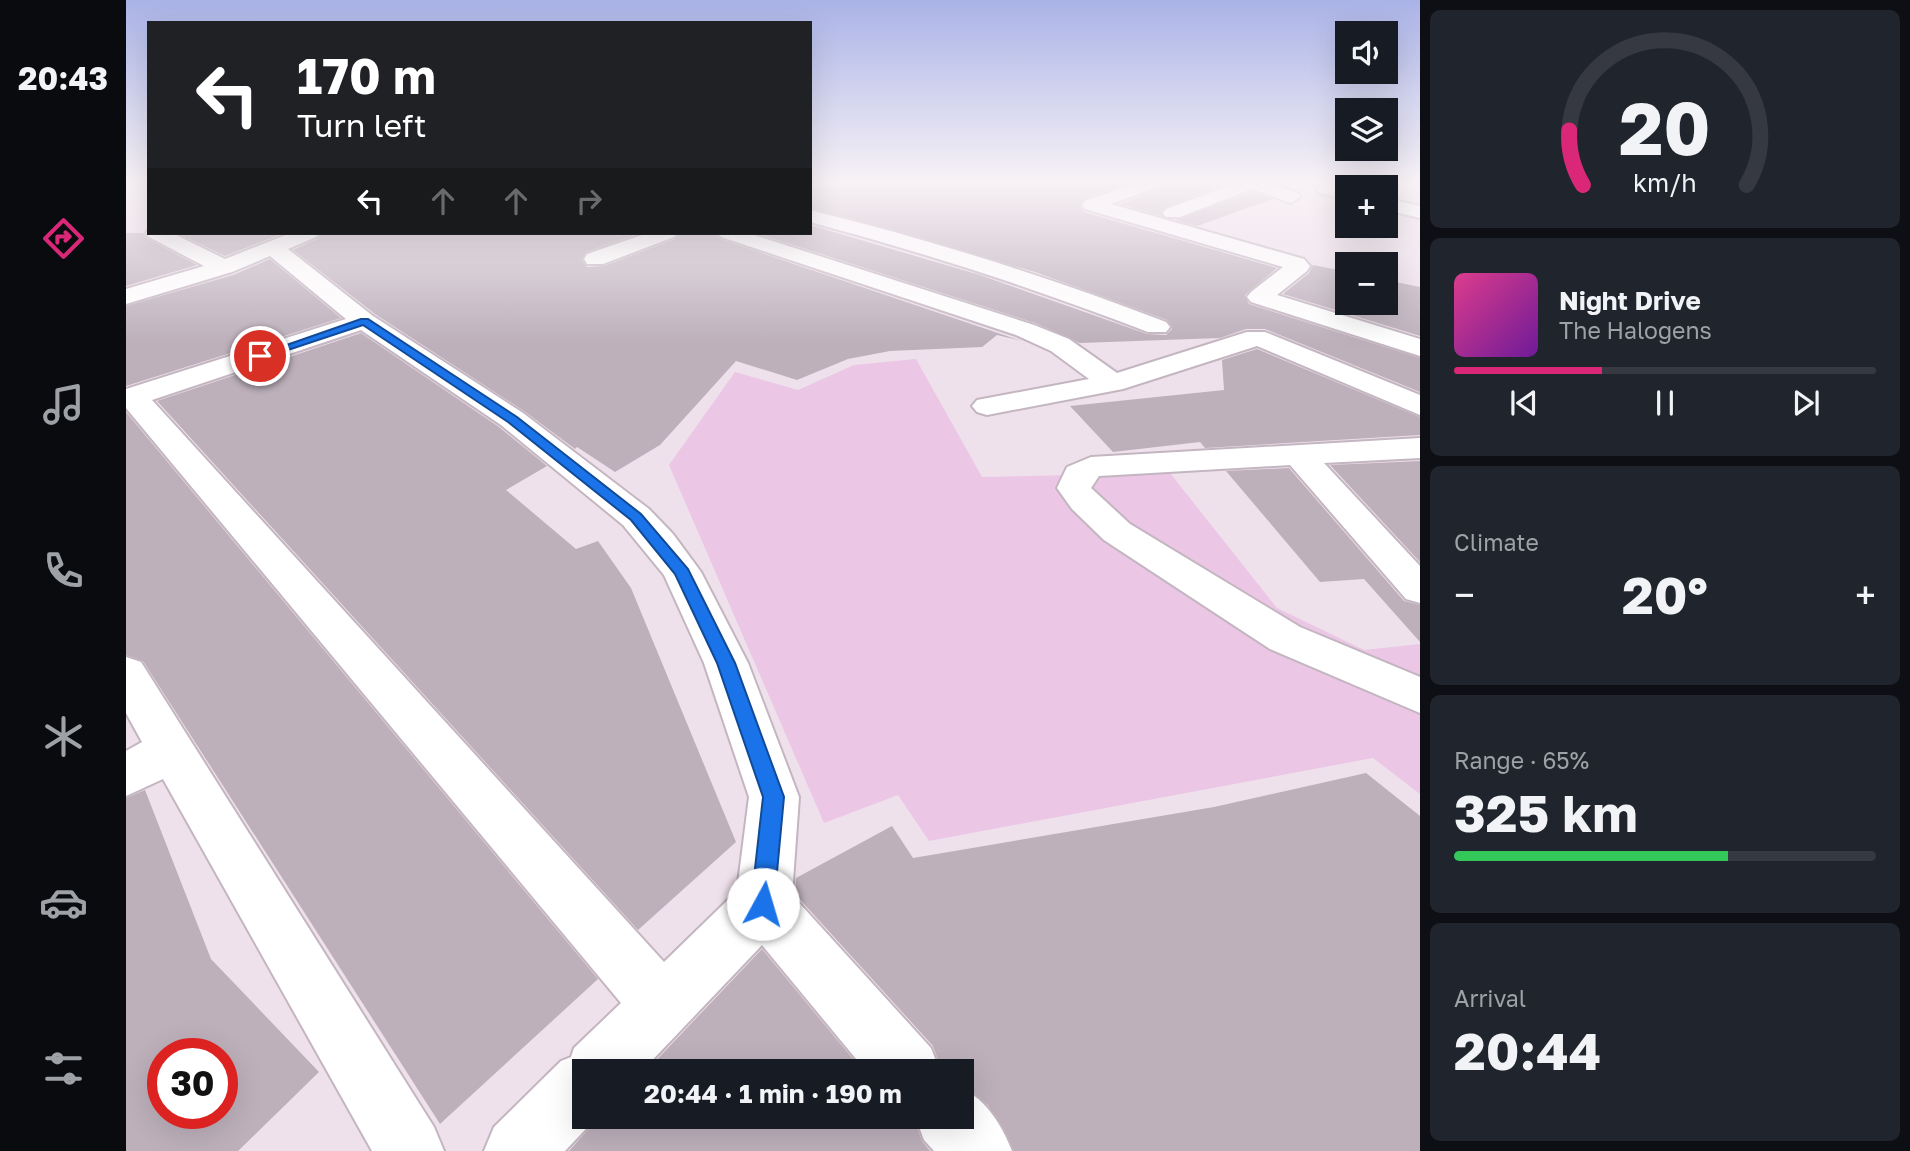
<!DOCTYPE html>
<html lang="en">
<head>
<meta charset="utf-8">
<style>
	body { margin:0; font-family:"Golos Text",sans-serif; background:#20242c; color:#f1f3f6; height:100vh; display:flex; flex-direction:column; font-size:26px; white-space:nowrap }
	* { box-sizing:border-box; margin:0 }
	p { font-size:23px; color:#9ea1a6 }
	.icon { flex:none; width:38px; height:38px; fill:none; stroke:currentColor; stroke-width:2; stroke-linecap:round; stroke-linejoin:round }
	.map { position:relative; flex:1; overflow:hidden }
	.drawer { display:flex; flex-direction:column; gap:10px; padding:10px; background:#0d0f14; width:490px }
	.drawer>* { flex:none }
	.banner { position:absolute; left:21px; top:21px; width:665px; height:214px; border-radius:0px; box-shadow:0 7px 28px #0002; background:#202124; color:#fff; overflow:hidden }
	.tools { position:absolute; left:1209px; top:21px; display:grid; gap:14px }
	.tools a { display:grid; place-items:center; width:63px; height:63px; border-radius:0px; background:#171b24; box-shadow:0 7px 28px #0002; font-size:35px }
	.speed { position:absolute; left:21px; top:1038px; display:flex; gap:14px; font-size:35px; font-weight:700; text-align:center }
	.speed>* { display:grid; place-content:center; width:91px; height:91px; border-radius:50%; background:#171b24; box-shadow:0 7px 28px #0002; line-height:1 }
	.speed .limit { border:10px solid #d22; background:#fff; color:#111 }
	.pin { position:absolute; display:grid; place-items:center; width:60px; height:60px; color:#fff; margin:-30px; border:4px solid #fff; border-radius:50%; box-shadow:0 2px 7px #0007 }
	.me { position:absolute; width:77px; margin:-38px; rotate:6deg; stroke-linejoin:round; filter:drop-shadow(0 0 5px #0008) }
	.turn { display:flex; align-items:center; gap:24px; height:147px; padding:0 35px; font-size:32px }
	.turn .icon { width:91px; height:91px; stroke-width:2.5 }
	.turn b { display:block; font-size:49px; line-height:60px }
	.lanes { display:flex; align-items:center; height:66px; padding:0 35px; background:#0003; justify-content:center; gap:35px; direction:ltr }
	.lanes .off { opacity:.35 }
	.big { font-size:52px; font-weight:700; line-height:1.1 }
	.drawer .card { flex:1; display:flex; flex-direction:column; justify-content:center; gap:10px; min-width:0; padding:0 24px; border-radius:10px; background:#20242c }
	.drawer .dial { align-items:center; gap:0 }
	.dial svg { height:182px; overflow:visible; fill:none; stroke:#363941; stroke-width:7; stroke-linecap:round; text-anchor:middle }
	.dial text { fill:#f1f3f6; stroke:none }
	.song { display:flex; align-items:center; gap:21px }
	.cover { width:84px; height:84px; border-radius:10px; background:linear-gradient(135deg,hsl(330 70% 55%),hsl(280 70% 35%)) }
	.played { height:7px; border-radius:4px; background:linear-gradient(90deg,#db2777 35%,#363941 35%) }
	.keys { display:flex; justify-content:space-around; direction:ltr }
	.heat { display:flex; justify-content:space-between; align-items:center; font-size:38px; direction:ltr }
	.charge { height:10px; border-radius:5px; background:linear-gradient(90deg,#34c759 65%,#363941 0) }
	.trip { position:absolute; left:446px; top:1059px; width:402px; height:70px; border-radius:0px; background:#171b24; box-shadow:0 7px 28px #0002; font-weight:700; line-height:70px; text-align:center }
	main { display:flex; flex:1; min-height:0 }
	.tabs { display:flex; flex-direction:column; width:126px; justify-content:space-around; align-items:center; background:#090b0e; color:#9ea1a6 }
	.tabs .icon { width:49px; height:49px }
	.tabs .current { color:#db2777 }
	.tabs b { font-size:32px; color:#f1f3f6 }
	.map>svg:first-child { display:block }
</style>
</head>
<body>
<main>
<nav class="tabs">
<b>20:43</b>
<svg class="icon current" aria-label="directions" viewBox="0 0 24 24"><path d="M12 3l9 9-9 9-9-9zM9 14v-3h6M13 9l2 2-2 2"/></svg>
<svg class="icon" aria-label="music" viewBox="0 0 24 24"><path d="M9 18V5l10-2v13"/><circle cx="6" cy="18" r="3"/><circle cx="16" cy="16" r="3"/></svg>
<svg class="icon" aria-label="phone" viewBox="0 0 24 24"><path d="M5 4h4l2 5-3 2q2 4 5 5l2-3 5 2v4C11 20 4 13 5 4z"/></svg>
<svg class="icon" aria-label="climate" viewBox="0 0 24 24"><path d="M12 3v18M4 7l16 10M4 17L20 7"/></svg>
<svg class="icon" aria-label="car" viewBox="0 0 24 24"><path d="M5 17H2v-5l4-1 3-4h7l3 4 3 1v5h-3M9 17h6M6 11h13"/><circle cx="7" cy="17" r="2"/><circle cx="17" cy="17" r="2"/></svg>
<svg class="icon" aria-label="filters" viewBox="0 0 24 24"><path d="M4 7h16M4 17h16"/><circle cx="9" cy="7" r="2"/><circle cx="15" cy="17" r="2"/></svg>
</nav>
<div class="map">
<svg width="1294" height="1151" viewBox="0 0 1294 1151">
	<rect width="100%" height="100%" fill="#efe1ec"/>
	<polygon fill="#ebc6e5" points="790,359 856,477 1044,473 1151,608 1238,650 1294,644 1294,794 1247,758 803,841 772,795 698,823 543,465 609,372 672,390 728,365"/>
	<g fill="#bdb0bb" fill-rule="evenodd">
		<polygon points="684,182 1005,182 958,199 954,207 958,212 1151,268 1119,295 1123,304 1294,358 1294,392 1139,329 1120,329 1094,338 954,343 909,323 630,233 684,233 684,225 854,275 1021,334 1040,335 1046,329 1041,320 909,272 684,208"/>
		<polygon points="1041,182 1106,182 1039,207 1036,216 994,204 1036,188"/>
		<polygon points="1126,192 1147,199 1071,226 1049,220"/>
		<polygon points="0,233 17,233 22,239 71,265 0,286"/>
		<polygon points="51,233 158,233 99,256"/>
		<polygon points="196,233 515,233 460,252 456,260 461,267 478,266 549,239 554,233 589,233 594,239 896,341 871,335 856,347 764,351 722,359 671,380 610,361 534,445 489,472 451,447 449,449 398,411 249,314 167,250 191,239"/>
		<polygon points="144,259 215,318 0,386 0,306 107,275"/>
		<polygon points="1187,265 1222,272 1222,303 1260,303 1260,280 1294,287 1294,336 1157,294 1183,273"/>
		<polygon points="235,333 373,427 421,466 380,490 450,549 472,541 505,588 610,842 512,930 31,401"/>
		<polygon points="1131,349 1294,417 1294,435 1079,448 1074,442 987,452 944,406 1098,390 1096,360"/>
		<polygon points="0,412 472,979 314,1124 17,661 0,655"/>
		<polygon points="1294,461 1294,562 1204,465"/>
		<polygon points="1163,468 1278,601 1294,605 1294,642 1238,579 1194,582 1100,471"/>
		<polygon points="1240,773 1294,816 1294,1151 888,1151 862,1105 836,1087 836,1071 816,1071 807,1046 669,894 670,878 766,826 787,858 1088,807"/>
		<path d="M19,790L85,959L193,1072L112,1151H0V798ZM37,1054H96V1113H37Z"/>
		<polygon points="636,949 737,1071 520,1071"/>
		<polygon points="474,1116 787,1116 796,1141 804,1151 443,1151"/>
	</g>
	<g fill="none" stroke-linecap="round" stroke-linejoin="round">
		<g stroke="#c4b6c1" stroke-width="4">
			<g id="minor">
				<polygon points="1013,182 1038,182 1035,186 985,204 1178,259 1184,266 1181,271 1151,295 1294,339 1294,356 1125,302 1121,297 1125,292 1157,267 959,209 956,205 959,201"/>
				<polygon points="1113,182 1140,182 1172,193 1174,197 1165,203 1126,189 1054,217 1040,217 1037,213 1040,209"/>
				<polygon points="1199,184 1222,188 1222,199 1193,193 1190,189"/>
				<polygon points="1260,198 1294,206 1294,218 1260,210"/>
				<path d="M684,210C806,240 923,277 1040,322L1044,327L1040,332H1022C911,289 800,253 684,222Z"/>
				<path d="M23,229V233H46L99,259L165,233H193L190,237L162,249L247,316L397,413L523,509L547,534L575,572L622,663L673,797L666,895L805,1048L814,1071H740L636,945L516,1071H458V1116H472L439,1151H358L368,1127L435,1061L445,1057L448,1048L495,1003L0,408V389L220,319L144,256L106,272L0,304V289L78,266L23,237L20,233ZM235,330L375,425L497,525L538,575L578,663L623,797L611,891L538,962L26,400Z"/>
				<polygon points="522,233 551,233 548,237 477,264 461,264 458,259 461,254"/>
				<polygon points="592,233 622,233 908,325 943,339 991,373 1121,332 1139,332 1294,395 1294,415 1131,346 997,389 861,415 851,412 846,406 851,400 963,379 925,351 890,335 595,237"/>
				<polygon points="1294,438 1294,458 1198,463 1294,566 1294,603 1280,599 1164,465 973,476 965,488 1004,524 1174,627 1294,677 1294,713 1144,649 978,540 946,509 931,488 941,467 965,457"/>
				<polygon points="0,657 15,662 308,1127 318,1151 246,1151 37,779 0,796 0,751 16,742 0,713"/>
				<path d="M836,1089C861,1099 877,1128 886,1151H808L798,1140L789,1116H836Z"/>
			</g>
		</g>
		<use href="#minor" fill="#fff" fill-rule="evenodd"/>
	</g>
	<linearGradient id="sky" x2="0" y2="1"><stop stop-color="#aab3e7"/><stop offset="0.53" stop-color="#f8f2f6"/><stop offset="1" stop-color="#f8f2f6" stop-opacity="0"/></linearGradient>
	<rect width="1294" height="343" fill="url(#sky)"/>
	<polygon fill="#1a73e8" stroke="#114b97" stroke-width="2" points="235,319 242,319 391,417 515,514 562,569 609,663 658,797 648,904 645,912 637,915 629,912 625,904 637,797 591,663 549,574 505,520 382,422 237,325 138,358 129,356"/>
</svg>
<div class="tools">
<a><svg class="icon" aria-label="sound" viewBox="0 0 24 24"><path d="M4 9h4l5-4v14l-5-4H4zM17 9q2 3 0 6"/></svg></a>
<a><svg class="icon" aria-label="layers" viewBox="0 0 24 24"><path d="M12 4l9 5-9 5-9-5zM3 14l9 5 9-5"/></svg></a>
<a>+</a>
<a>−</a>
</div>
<div class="speed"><div class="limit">30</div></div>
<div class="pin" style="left:134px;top:356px;background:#d93025"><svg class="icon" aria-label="arrive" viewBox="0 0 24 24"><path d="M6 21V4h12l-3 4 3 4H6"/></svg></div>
<svg class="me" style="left:637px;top:904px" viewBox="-20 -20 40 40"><circle r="19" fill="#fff"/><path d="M0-13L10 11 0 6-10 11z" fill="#1a73e8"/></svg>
<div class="trip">20:44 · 1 min · 190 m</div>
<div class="banner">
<div class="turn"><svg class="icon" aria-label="left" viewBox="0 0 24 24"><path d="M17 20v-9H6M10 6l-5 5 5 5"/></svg><div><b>170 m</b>Turn left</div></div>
<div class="lanes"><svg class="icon" aria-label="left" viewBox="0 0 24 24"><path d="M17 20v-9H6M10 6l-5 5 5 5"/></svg><svg class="icon off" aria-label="ahead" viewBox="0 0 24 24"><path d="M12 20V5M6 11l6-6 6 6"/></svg><svg class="icon off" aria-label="ahead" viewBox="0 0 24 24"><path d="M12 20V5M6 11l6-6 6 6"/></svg><svg class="icon off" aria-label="right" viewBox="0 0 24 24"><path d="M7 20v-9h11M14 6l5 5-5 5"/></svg></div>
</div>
</div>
<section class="drawer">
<div class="card dial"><svg viewBox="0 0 100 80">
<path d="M14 69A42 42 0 1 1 86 69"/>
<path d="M14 69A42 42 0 0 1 8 45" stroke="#db2777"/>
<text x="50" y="56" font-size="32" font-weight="700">20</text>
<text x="50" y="72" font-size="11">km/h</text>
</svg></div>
<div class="card">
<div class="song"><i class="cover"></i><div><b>Night Drive</b><p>The Halogens</p></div></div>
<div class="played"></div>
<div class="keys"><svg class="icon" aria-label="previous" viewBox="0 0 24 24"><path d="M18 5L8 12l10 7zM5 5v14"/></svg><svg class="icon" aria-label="pause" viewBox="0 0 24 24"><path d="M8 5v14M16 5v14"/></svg><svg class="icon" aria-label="next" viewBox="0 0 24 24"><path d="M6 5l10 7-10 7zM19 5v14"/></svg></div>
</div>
<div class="card"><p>Climate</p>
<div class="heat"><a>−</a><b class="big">20°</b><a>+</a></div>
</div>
<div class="card"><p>Range · 65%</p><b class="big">325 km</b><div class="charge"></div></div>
<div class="card"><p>Arrival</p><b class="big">20:44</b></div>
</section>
</main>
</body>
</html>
